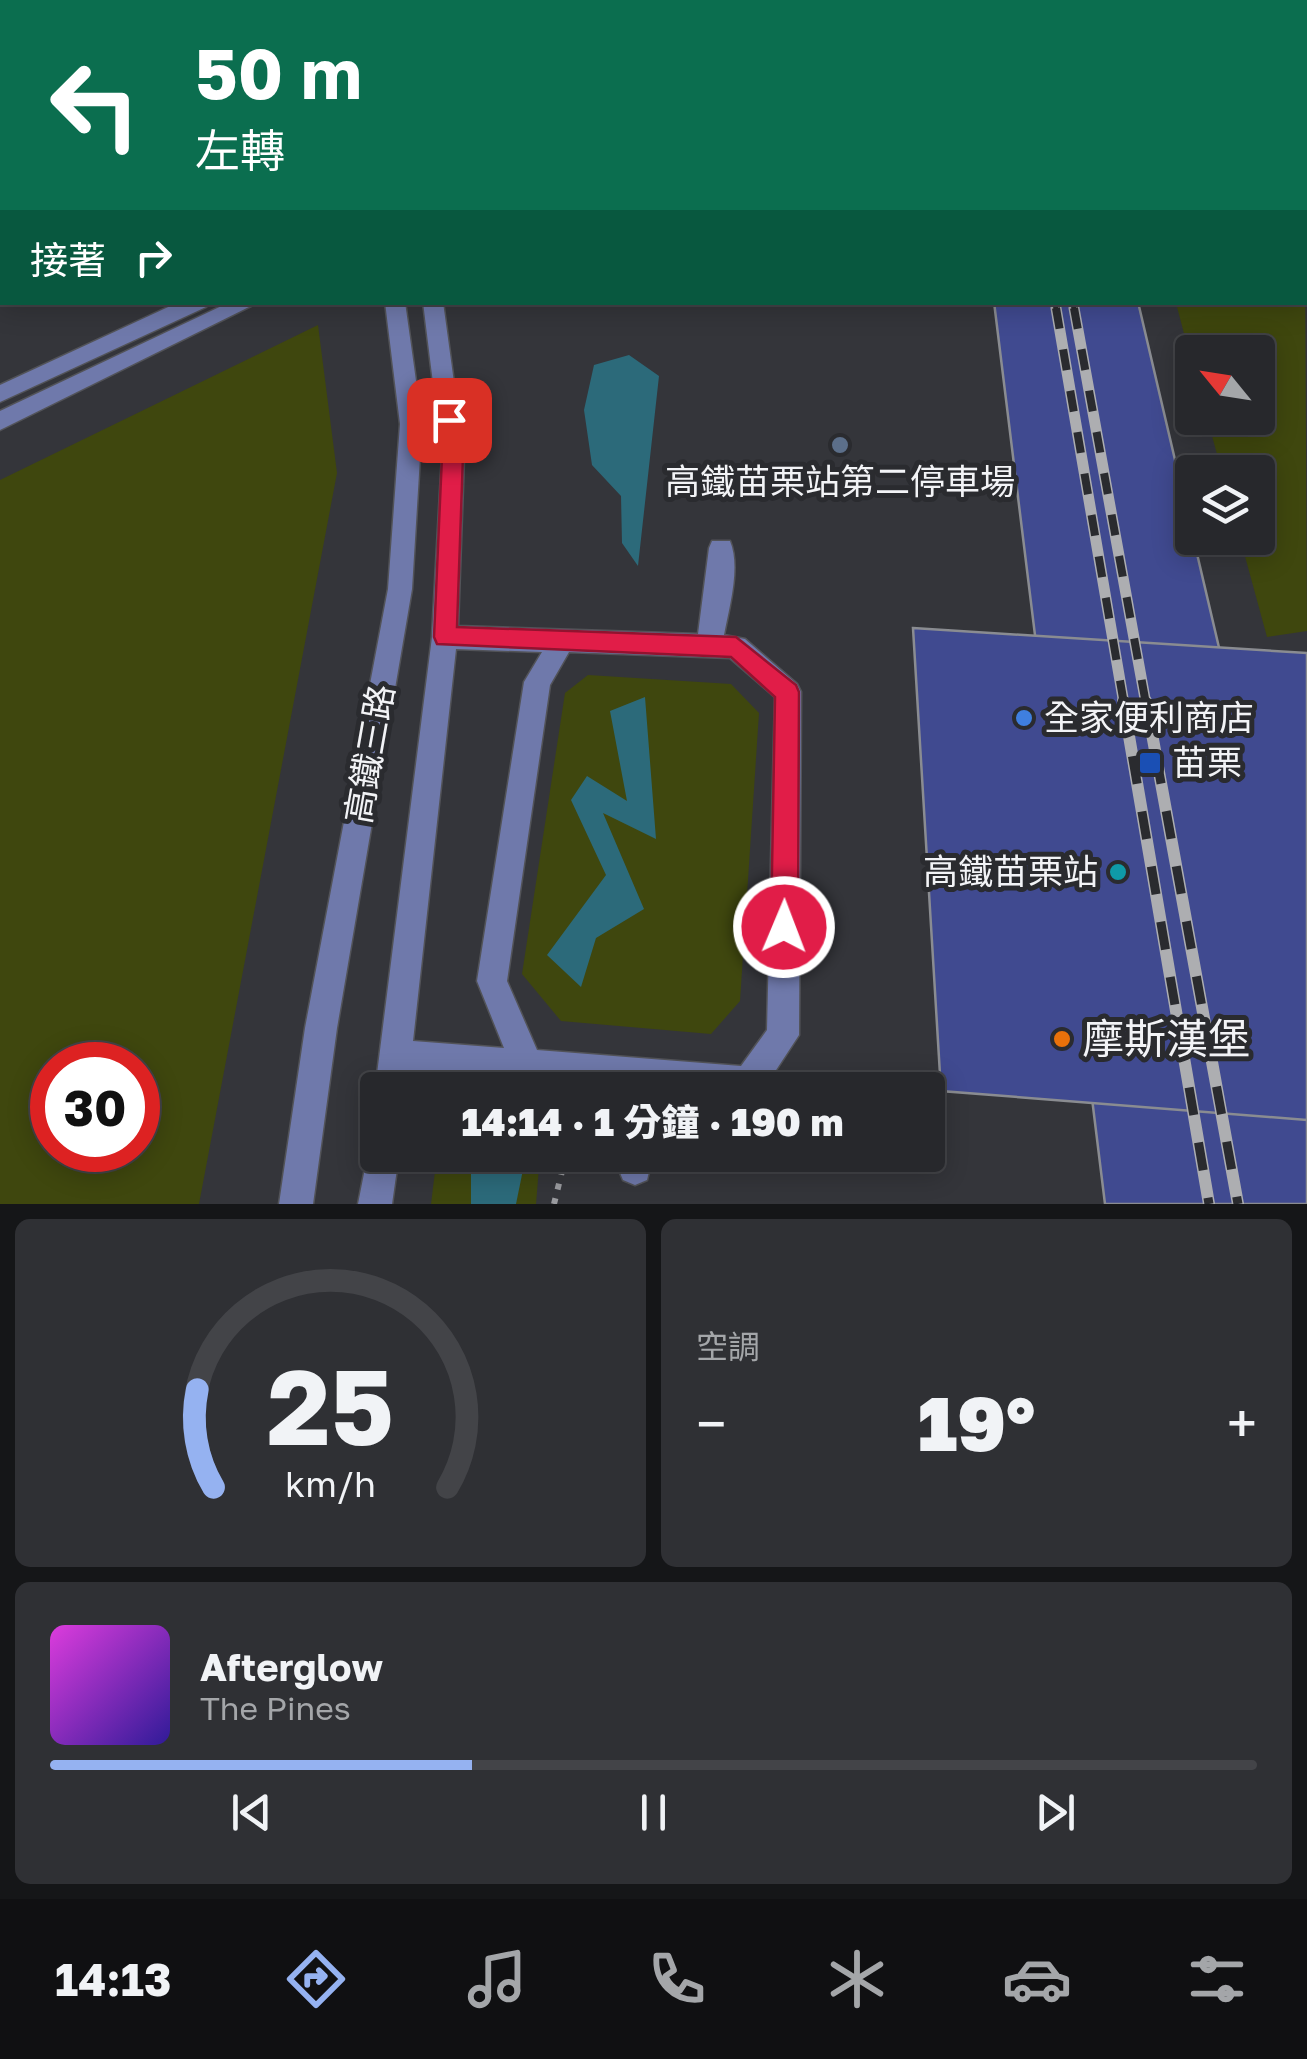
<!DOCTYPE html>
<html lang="zh-TW">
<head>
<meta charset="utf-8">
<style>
	body { margin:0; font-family:"Golos Text","Noto Sans TC",sans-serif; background:#2f3034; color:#f1f3f6; height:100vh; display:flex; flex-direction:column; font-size:38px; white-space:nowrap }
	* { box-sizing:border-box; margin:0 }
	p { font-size:32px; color:#a4a6a9 }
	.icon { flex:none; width:55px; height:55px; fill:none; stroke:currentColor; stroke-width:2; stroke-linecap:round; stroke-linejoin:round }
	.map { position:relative; height:1204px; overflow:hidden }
	.drawer { display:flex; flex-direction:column; gap:15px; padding:15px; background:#151618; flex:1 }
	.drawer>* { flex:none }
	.hud { position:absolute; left:0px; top:0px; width:1308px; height:305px; box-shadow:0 5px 25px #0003,0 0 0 2px #434448; background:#0b6e4f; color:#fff; overflow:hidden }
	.needle { width:65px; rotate:300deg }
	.fabs { position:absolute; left:1175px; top:335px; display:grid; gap:20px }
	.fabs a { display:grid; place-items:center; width:100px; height:100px; border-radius:10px; background:#27282c; box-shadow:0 5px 25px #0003,0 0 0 2px #434448; font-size:50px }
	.speed { position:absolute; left:30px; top:1042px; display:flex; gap:20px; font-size:50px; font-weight:700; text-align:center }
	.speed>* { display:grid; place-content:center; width:130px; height:130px; border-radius:50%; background:#27282c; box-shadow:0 5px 25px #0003,0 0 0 2px #434448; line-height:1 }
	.speed .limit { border:15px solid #d22; background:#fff; color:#111 }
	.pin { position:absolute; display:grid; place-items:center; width:85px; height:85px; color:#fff; margin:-42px; border-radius:20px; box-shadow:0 5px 15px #0006 }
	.me { position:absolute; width:110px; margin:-55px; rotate:1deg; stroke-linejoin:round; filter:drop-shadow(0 0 8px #0008) }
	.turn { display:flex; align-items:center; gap:35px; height:210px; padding:0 30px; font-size:45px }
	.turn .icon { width:130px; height:130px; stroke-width:2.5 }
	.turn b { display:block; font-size:70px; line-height:85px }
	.then { display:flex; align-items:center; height:95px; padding:0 30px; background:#0003; gap:20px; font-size:38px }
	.big { font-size:75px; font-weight:800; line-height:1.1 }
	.drawer .card { flex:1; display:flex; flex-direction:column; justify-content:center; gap:15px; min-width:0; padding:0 35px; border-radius:15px; background:#2f3034 }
	.drawer .dial { align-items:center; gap:0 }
	.dial svg { height:260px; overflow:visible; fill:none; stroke:#434448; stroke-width:7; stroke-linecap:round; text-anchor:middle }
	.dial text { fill:#f1f3f6; stroke:none }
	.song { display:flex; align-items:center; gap:30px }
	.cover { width:120px; height:120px; border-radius:15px; background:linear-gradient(135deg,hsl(300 70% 55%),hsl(250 70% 35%)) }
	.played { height:10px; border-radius:5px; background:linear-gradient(90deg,#95b2f1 35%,#434448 35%) }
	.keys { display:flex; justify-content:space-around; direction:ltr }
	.heat { display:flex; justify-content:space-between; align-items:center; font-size:55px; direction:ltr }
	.drawer .tiles { flex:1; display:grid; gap:15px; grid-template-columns:1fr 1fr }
	.card:last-child { grid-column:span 2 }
	.trip { position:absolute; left:360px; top:1072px; width:585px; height:100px; border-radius:10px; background:#27282c; box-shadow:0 5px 25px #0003,0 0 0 2px #434448; font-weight:800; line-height:100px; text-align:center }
	.menu { display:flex; height:160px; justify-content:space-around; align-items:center; background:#101012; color:#a4a6a9 }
	.menu .icon { width:70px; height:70px }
	.menu .active { color:#95b2f1 }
	.menu b { font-size:45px; color:#f1f3f6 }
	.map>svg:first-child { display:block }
</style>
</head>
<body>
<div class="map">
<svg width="1307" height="1204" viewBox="0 0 1307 1204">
	<rect width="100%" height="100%" fill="#34353a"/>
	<g fill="#3f470e" fill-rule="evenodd">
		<polygon points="1305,255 1307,631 1267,637 1240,538 1258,538 1258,472 1222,472 1207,418 1258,418 1258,352 1192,352 1192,364 1176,303 1305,302"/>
		<path d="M318,325L337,473L199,1204H0V480ZM52,1065H138V1150H52Z"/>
		<polygon points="588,675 731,684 759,713 740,1001 711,1034 561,1021 522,974 565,693"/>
		<polygon points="437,1155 540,1155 536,1204 431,1204"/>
	</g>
	<g fill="#2c6a7a">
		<polygon points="629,355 659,376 638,566 622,543 621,496 592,465 584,410 594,365"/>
		<polygon points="645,697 656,839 603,813 644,909 596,938 581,987 547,955 606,875 571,800 587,776 627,801 610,711"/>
		<polygon points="471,1155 526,1155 516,1204 471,1204"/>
	</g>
	<g fill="#404a90" stroke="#8a8c91" stroke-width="2.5">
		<polygon points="956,0 1068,0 1068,2 957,2"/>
		<polygon points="994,302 1138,302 1307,1023 1307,1204 1105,1204"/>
		<polygon points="913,628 1307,653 1307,1120 941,1091"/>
	</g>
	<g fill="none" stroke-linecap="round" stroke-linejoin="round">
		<g stroke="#525358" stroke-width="3">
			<g id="minor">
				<polygon points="155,0 178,0 179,2 157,2"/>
				<polygon points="267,0 284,0 285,2 269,2"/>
				<polygon points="294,0 311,0 312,2 296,2"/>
				<rect x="863" y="0" width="16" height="2"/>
				<rect x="0" y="86" width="2" height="12"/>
				<rect x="1305" y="109" width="2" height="12"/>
				<polygon points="2,130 2,142 0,143 0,131"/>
				<rect x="1305" y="131" width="2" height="12"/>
				<polygon points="179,302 209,302 206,307 0,402 0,385"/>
				<polygon points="230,302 259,302 0,430 0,411"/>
				<polygon points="385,302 405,302 422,424 412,589 337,1028 313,1204 279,1204 305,1028 388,589 400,424"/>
				<path d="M423,302H443L464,456L458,626L698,634L709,548L712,541H730C741,567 729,608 724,635L745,639L797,684L801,692L799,1035L763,1090H637L409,1072L407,1090H378V1096L375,1090L432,637L442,456ZM456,649L542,652L524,682L477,981L504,1048L413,1041ZM569,652L730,658L775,697L767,1030L741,1066L537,1050L507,981L550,685Z"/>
				<polygon points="378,1140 378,1155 399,1155 392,1204 358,1204 370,1143"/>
				<polygon points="619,1155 653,1155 647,1180 635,1185 623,1180 618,1168"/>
			</g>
		</g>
		<polyline stroke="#9a9b9f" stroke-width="6" stroke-dasharray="6 9" stroke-linecap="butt" points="554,1204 566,1155"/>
		<use href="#minor" fill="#6f79ab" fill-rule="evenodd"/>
		<g stroke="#adaeb1" stroke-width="8">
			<g id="rail-far2">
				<polyline points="1055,302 1056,310"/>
				<polyline points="1073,302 1074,310"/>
			</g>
		</g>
		<g stroke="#adaeb1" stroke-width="11">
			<g id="rail-far1">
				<polyline points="1056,308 1124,704"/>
				<polyline points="1074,308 1146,704"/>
			</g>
		</g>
		<g stroke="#adaeb1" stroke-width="12">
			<g id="rail">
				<polyline points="1123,701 1209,1204"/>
				<polyline points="1146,701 1238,1204"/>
			</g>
		</g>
		<use href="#rail-far2" stroke="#2a2b2f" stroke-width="5" stroke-dasharray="16" stroke-linecap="butt"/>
		<use href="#rail-far1" stroke="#2a2b2f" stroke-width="8" stroke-dasharray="21" stroke-linecap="butt"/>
		<use href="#rail" stroke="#2a2b2f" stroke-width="9" stroke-dasharray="28" stroke-linecap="butt"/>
	</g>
	<polygon fill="#e11d48" stroke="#92132f" stroke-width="2.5" points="449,412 459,420 463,456 457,627 736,637 796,685 799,692 798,927 794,936 784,940 775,936 771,927 775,697 731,657 437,644 434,637 442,456 439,420"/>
	<circle fill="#5c6f8a" stroke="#2a2b2f" stroke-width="4" cx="840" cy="445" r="10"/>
	<circle fill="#3f7fe0" stroke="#2a2b2f" stroke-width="4" cx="1024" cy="718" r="10"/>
	<rect fill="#1a4fb4" stroke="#2a2b2f" stroke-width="4" x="1138" y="751" width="24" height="24" rx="5"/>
	<circle fill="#0f9aa8" stroke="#2a2b2f" stroke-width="4" cx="1118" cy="872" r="10"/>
	<circle fill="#e8710a" stroke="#2a2b2f" stroke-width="4" cx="1062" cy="1039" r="10"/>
	<g text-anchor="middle" stroke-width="10" stroke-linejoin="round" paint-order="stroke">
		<g font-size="35" fill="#f2f3f6" stroke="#2a2b2f" text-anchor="start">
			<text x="840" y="494" text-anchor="middle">高鐵苗栗站第二停車場</text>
			<text x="1044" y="730">全家便利商店</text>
			<text x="1172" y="775">苗栗</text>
			<text x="1098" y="884" text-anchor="end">高鐵苗栗站</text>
		</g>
		<g font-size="35" fill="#f2f3f6" stroke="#2a2b2f">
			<text transform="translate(370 754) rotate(-80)" y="12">高鐵三路</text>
		</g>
		<g font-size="42" fill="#f2f3f6" stroke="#2a2b2f" text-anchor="start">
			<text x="1082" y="1054">摩斯漢堡</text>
		</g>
	</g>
</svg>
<div class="fabs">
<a><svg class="needle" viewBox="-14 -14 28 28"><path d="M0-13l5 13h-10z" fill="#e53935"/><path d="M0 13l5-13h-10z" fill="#a4a6a9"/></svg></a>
<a><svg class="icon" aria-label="layers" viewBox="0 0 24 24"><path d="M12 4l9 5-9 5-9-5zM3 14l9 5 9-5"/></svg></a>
</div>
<div class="speed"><div class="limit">30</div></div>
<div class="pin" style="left:449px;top:420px;background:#d93025"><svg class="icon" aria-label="arrive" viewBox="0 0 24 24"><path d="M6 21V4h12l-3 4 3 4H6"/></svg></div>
<svg class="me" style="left:784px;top:927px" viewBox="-20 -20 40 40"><circle r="17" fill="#e11d48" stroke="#fff" stroke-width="3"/><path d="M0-11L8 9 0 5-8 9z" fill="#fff"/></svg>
<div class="trip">14:14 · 1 分鐘 · 190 m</div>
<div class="hud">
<div class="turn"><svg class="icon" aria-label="left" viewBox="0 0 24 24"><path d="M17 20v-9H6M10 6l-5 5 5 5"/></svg><div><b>50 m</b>左轉</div></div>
<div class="then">接著<svg class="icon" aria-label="right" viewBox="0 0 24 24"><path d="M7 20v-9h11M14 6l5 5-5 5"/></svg></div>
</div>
</div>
<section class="drawer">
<div class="tiles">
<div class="card dial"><svg viewBox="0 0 100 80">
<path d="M14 69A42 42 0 1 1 86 69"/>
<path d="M14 69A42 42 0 0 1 9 39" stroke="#95b2f1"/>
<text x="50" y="56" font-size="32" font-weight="700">25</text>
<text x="50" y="72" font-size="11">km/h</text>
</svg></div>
<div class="card"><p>空調</p>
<div class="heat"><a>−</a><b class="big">19°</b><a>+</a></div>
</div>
<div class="card">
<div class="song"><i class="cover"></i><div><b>Afterglow</b><p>The Pines</p></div></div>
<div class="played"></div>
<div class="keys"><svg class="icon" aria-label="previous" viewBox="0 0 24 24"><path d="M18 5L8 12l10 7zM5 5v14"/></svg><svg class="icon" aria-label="pause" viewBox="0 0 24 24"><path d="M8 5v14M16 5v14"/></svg><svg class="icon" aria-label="next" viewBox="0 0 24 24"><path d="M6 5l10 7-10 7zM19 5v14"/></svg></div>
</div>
</div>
</section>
<nav class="menu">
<b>14:13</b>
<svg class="icon active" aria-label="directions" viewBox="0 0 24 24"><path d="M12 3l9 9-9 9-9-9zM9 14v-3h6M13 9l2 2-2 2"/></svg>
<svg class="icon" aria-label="music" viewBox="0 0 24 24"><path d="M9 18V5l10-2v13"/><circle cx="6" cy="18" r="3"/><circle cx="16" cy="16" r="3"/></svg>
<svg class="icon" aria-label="phone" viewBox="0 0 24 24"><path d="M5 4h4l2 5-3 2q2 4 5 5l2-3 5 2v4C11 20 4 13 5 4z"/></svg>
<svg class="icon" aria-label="climate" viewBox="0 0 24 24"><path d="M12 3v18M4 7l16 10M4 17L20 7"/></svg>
<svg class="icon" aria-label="car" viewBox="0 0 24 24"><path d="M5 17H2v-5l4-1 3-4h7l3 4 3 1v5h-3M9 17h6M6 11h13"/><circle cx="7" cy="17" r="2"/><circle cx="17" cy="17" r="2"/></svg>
<svg class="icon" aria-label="filters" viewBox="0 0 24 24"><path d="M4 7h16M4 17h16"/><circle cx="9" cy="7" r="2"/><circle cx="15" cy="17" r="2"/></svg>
</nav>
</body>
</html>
